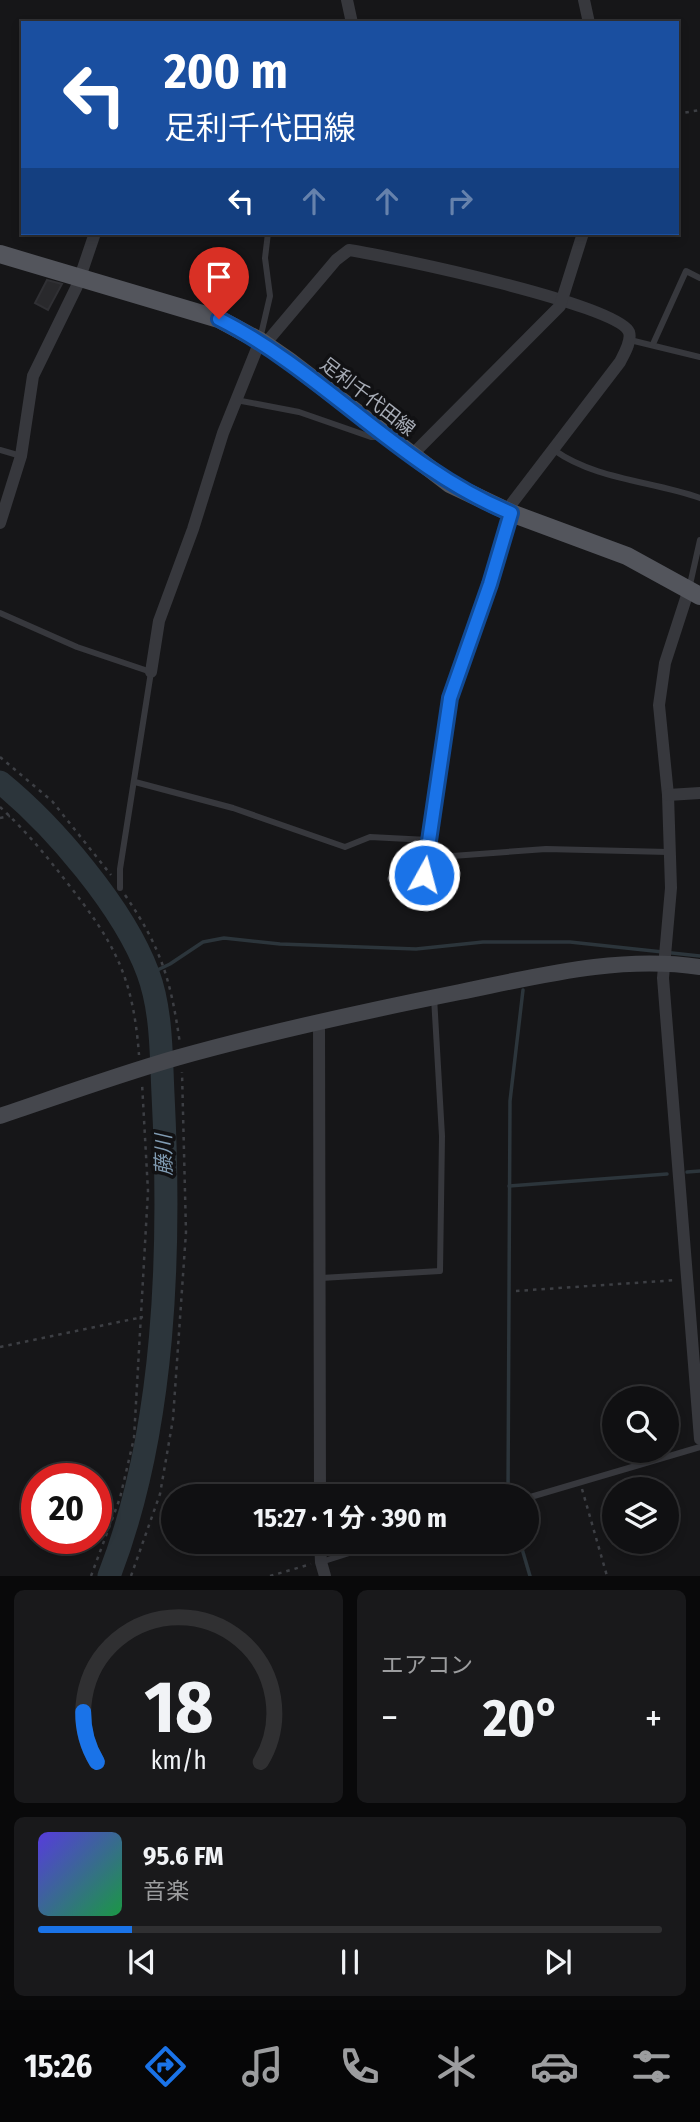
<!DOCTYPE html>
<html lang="ja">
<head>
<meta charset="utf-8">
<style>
	body { margin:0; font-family:"Fira Sans Condensed","Noto Sans JP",sans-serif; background:#19191b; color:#f1f3f6; height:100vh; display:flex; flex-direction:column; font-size:26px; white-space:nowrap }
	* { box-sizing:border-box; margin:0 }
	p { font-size:23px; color:#9c9d9f }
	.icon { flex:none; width:38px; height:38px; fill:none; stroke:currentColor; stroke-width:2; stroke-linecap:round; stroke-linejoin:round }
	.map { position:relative; height:1576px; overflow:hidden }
	.sheet { display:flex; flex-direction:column; gap:14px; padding:14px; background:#09090a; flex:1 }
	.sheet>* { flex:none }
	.banner { position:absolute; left:21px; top:21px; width:658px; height:214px; border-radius:0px; box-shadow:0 4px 10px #0003,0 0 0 2px #303032; background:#1a4fa0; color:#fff; overflow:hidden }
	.buttons { position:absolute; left:602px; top:1386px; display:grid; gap:14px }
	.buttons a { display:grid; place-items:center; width:77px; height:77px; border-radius:50%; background:#101012; box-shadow:0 4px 10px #0003,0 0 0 2px #303032; font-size:35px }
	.speed { position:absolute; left:21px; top:1463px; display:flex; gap:14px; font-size:35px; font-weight:700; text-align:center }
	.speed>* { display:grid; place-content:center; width:91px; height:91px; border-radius:50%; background:#101012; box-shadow:0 4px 10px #0003,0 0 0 2px #303032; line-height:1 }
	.speed .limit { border:10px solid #d22; background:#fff; color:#111 }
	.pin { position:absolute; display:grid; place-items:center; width:60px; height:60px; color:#fff; margin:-72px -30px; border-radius:50% 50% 50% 0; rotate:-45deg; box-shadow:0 0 7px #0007 }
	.pin .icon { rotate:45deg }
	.me { position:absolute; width:77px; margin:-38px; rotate:7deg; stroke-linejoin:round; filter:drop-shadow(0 0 5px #0008) }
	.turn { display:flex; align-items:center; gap:24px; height:147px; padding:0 28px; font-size:32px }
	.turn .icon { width:91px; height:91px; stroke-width:2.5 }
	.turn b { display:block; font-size:49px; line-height:60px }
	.lanes { display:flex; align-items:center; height:66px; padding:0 28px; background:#0003; justify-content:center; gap:35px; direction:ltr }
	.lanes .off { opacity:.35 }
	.big { font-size:52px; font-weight:700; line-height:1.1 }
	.sheet .tile { flex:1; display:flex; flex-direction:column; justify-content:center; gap:10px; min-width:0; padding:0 24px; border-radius:10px; background:#19191b }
	.sheet .dial { align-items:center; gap:0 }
	.dial svg { height:182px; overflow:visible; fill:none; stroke:#303032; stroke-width:7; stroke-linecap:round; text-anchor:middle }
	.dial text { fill:#f1f3f6; stroke:none }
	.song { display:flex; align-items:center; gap:21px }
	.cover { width:84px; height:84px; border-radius:10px; background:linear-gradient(135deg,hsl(250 70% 55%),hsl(140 70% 35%)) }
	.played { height:7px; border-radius:4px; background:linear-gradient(90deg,#1a73e8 15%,#303032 15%) }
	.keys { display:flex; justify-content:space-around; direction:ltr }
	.heat { display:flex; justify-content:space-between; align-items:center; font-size:38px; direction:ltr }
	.sheet .tiles { flex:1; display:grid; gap:14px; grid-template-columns:1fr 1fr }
	.tile:last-child { grid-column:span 2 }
	.trip { position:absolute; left:161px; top:1484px; width:378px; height:70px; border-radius:35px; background:#101012; box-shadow:0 4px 10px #0003,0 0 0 2px #303032; font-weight:700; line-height:70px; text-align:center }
	.menu { display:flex; height:112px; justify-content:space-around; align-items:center; background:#060607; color:#9c9d9f }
	.menu .icon { width:49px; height:49px }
	.menu .selected { color:#1a73e8 }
	.menu b { font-size:32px; color:#f1f3f6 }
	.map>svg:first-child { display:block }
</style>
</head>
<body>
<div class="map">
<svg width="700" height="1576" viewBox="0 0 700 1576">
	<rect width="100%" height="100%" fill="#161618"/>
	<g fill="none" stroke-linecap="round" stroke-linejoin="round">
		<g stroke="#2c353b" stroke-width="3.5">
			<polyline points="149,974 170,964 203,942 224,938 280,944 416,949 483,942 570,942 700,956"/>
			<polyline points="687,1172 700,1171"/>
			<polyline points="509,1186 667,1174"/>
			<polyline points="508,1496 510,1101 523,990"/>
			<polyline points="520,1542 530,1576"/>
		</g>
		<path stroke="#2c353b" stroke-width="23" d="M0,782C54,826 124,908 148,973C162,1011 161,1055 163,1094C171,1250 166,1429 109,1576"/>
	</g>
	<polygon fill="#29292c" stroke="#303034" stroke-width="2" points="47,280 62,284 48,310 35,303"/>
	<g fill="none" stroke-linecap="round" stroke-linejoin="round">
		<g stroke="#3d3f44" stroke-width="2.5" stroke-dasharray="3.5 5" stroke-linecap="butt">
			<polyline points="677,114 700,110"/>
			<polyline points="0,757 52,801 111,875"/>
			<path d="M0,807C24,829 45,854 65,880C114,942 133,975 139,1055"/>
			<polyline points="0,818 10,816"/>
			<path d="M125,895C162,949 171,981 180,1044"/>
			<polyline points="516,1291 677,1280"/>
			<polyline points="0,1347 143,1317"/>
			<polyline points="582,1489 607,1576"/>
			<polyline points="91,1576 120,1498 134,1438 148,1191 142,1083"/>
			<polyline points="131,1576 160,1494 173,1419 186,1232 182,1072"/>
			<polyline points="270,1576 311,1564"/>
		</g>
		<g stroke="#37383d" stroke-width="6">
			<polyline points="260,339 270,296 265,258 268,233"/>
			<polyline points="630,340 700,357"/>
			<polyline points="653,344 686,271 700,278"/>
			<polyline points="236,400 299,412 371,437 380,437"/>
			<polyline points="0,450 21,456"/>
			<path d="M554,450C596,480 653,481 700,498"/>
			<polyline points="689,589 700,540"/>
			<polyline points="0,613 77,647 151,672 120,869 120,888"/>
			<polyline points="135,782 233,808 345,847 370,837 428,840 422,879 390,879"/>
			<polyline points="425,858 546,849 668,852"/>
			<polyline points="321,1278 440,1271 442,1136 434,997"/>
			<polyline points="527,1498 700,1447"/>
			<polyline points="321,1562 384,1542"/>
		</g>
		<g stroke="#37383d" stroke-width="12">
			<polyline points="347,0 352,23"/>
			<polyline points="584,0 589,23"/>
			<path d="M265,344L336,260L349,250C388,256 618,304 629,332C632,341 624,354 620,362L506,511"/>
			<polyline points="411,456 560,306 583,233"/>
			<polyline points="0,523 21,456 33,376 77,286 95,233"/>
			<polyline points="689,589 665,663 659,705 668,795 671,888 663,978 700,1439"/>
			<polyline points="151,672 159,621 193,529 223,433 260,341"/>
			<polyline points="668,795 700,793"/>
			<polyline points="428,840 440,777 450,698 490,584 511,513"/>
			<polyline points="319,1022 320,1496"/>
			<polyline points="320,1542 321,1562 325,1576"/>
		</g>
		<path stroke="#45474d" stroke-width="16" d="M0,1116C59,1096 117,1075 176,1058C269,1032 365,1011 460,992C539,976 618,955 700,967"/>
		<polyline stroke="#53555c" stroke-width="18" points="0,254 219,319 260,341 289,361 450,484 511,513 627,556 700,596"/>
	</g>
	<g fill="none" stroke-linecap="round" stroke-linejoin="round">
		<g stroke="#114b97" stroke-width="18">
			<path id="route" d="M219,319C324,372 401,468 511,513L490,584L450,698L424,875"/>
		</g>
		<use href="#route" stroke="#1a73e8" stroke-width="12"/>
	</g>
	<g text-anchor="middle" stroke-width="7" stroke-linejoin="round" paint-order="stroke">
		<g font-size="19" fill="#a8adb7" stroke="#111113">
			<text transform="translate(368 396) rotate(38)" y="7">足利千代田線</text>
		</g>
		<g font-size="21" font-style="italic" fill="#809bb2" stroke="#111113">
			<text transform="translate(164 1155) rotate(-91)" y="7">藤川</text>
		</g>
	</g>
</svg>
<div class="buttons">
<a><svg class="icon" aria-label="search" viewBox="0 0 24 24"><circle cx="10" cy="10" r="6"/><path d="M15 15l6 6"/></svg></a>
<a><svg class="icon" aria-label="layers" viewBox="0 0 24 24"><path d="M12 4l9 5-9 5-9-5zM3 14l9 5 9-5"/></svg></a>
</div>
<div class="speed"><div class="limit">20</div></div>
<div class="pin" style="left:219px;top:319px;background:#d93025"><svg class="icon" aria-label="arrive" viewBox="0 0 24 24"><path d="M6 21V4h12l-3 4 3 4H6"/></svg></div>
<svg class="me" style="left:424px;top:875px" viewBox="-20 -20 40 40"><circle r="17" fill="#1a73e8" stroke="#fff" stroke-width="3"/><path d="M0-11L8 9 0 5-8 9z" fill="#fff"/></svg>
<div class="trip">15:27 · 1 分 · 390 m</div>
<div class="banner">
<div class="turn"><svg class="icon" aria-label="left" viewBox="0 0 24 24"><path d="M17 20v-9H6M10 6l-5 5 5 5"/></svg><div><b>200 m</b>足利千代田線</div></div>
<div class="lanes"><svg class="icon" aria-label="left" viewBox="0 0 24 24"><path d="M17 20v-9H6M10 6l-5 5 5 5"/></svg><svg class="icon off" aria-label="ahead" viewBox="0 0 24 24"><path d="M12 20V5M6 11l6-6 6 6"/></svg><svg class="icon off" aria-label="ahead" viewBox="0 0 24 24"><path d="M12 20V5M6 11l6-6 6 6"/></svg><svg class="icon off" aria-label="right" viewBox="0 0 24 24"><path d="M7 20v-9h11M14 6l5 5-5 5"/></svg></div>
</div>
</div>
<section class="sheet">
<div class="tiles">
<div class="tile dial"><svg viewBox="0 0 100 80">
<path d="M14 69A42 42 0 1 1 86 69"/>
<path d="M14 69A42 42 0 0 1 8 47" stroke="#1a73e8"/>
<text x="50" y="56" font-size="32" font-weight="700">18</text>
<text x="50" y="72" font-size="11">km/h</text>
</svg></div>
<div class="tile"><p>エアコン</p>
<div class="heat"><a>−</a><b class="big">20°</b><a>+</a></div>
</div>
<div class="tile">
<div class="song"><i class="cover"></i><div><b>95.6 FM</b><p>音楽</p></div></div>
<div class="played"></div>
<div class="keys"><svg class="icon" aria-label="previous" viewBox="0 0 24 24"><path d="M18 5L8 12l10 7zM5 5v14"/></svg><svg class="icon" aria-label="pause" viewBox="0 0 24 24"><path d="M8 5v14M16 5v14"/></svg><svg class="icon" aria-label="next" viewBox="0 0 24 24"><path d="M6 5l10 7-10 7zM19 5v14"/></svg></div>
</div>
</div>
</section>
<nav class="menu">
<b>15:26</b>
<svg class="icon selected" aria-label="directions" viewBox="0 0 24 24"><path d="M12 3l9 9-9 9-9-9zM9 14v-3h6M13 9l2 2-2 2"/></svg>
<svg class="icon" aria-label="music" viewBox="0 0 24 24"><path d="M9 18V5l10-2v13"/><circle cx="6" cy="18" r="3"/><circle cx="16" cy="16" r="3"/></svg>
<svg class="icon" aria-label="phone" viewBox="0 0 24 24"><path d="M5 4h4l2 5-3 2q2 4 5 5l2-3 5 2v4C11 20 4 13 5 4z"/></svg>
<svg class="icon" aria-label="climate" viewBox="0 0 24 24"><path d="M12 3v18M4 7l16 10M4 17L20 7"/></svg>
<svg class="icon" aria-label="car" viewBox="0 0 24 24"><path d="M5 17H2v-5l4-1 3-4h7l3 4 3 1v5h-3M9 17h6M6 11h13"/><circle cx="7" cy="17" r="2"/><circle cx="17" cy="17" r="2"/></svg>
<svg class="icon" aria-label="filters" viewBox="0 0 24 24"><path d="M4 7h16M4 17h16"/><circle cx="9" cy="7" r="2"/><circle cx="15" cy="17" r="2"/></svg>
</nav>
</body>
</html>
